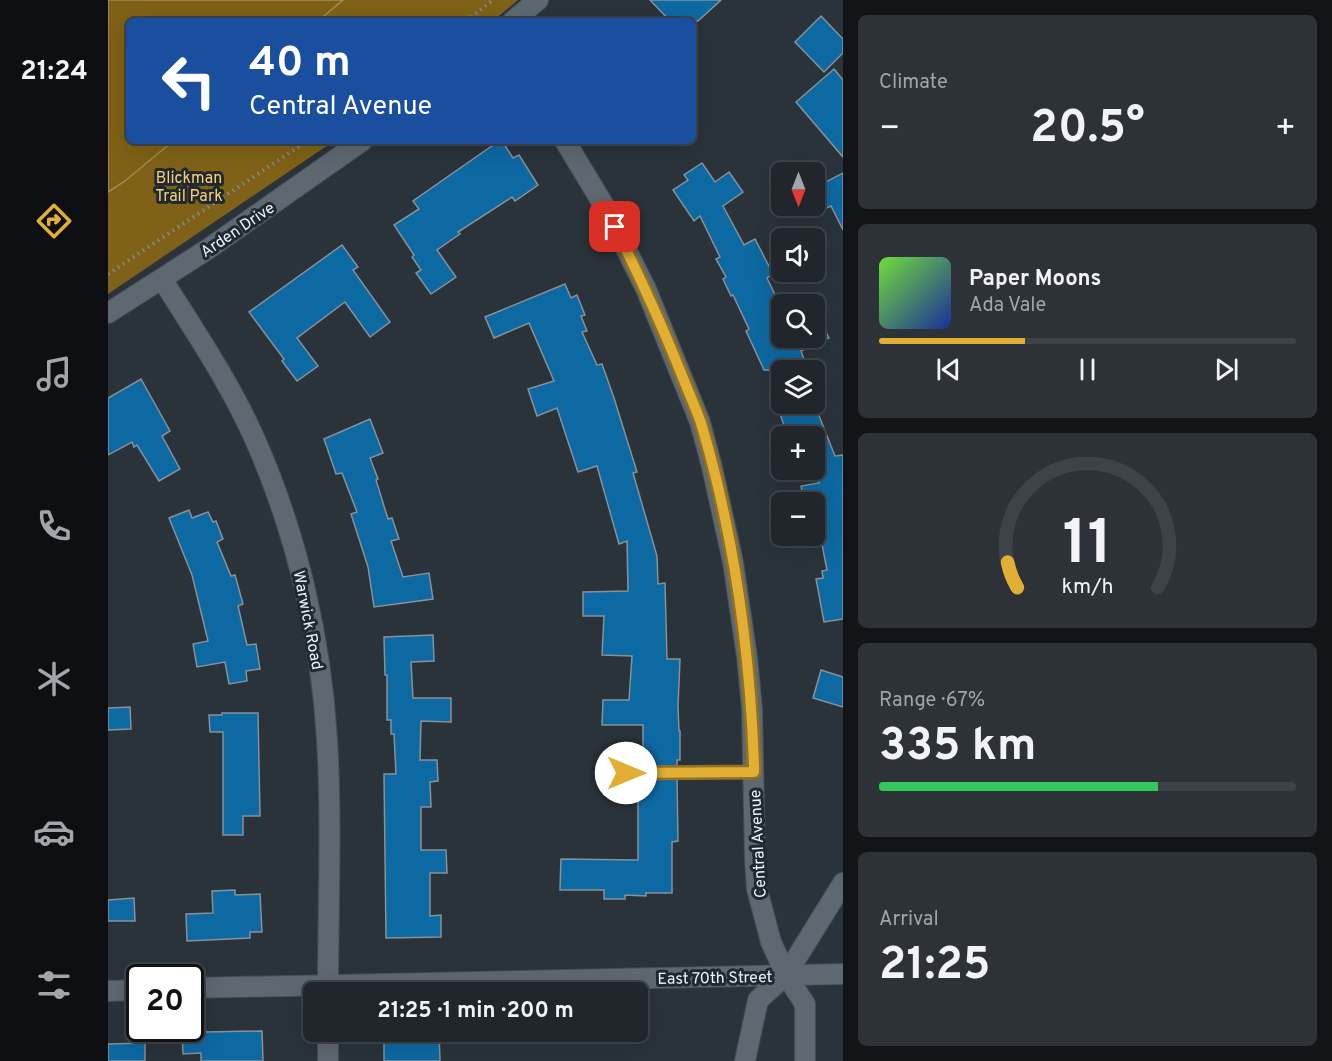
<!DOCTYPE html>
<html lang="en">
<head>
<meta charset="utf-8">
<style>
	body { margin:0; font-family:Overpass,sans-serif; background:#2d3238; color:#f1f3f6; height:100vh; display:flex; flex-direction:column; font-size:22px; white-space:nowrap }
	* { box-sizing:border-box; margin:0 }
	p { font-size:20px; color:#a2a5a9 }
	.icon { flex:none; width:33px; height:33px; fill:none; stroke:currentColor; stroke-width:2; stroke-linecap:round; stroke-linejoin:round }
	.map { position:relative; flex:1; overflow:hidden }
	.details { display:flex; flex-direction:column; gap:15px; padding:15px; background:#121518; width:489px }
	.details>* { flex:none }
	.top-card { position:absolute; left:18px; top:18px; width:570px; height:126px; border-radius:9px; box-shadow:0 6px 24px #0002,0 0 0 2px #3d4348; background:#1a4fa0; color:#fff; overflow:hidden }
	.needle { width:39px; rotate:180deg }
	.controls { position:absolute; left:663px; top:162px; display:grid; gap:12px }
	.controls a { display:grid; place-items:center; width:54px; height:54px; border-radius:9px; background:#20262c; box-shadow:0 6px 24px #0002,0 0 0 2px #3d4348; font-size:30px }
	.speed { position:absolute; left:18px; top:964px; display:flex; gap:12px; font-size:30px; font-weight:700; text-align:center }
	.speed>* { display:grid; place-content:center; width:78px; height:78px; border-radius:50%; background:#20262c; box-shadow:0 6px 24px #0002,0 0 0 2px #3d4348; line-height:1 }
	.speed .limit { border:3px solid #111; border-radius:9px; background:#fff; color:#111 }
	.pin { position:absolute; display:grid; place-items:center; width:51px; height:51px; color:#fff; margin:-26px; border-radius:12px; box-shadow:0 3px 9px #0006 }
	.me { position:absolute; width:66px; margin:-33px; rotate:90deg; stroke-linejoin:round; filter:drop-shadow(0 0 4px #0008) }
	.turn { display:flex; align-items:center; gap:21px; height:126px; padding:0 24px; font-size:27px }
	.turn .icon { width:78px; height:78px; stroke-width:2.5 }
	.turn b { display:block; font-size:42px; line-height:51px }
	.big { font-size:45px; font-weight:700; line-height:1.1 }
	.details .card { flex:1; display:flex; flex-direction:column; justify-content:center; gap:9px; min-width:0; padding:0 21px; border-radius:9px; background:#2d3238 }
	.details .dial { align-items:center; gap:0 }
	.dial svg { height:156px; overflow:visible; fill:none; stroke:#3d4348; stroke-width:7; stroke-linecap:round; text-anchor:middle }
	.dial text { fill:#f1f3f6; stroke:none }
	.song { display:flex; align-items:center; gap:18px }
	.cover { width:72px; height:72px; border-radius:9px; background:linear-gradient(135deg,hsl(100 70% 55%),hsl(230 70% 35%)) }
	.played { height:6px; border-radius:3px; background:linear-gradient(90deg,#e0af34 35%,#3d4348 35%) }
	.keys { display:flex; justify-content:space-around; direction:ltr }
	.heat { display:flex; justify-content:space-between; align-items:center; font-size:33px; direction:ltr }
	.charge { height:9px; border-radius:4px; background:linear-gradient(90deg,#34c759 67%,#3d4348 0) }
	.trip { position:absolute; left:195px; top:982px; width:345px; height:60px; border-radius:9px; background:#20262c; box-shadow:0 6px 24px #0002,0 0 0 2px #3d4348; font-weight:700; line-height:60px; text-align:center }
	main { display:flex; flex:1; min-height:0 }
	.tab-bar { display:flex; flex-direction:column; width:108px; justify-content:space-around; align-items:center; background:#0d0f12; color:#a2a5a9 }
	.tab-bar .icon { width:42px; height:42px }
	.tab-bar .active { color:#e0af34 }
	.tab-bar b { font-size:27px; color:#f1f3f6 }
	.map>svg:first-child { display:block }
</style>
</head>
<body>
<main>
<nav class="tab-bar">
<b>21:24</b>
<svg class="icon active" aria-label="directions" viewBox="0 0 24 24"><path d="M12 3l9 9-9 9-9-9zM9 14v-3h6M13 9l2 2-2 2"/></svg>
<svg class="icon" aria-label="music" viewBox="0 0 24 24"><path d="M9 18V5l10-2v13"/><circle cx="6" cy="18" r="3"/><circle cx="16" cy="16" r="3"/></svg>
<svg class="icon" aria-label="phone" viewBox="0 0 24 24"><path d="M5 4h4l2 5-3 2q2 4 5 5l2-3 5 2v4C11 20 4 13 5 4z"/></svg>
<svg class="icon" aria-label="climate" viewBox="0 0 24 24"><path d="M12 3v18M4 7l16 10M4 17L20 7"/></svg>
<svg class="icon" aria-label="car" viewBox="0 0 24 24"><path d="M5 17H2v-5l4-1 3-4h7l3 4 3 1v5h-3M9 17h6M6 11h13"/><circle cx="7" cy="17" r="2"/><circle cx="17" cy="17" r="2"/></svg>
<svg class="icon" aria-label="filters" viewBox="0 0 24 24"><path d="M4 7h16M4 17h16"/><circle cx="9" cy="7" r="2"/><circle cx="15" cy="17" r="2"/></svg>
</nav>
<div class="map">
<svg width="735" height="1061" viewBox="0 0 735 1061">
	<rect width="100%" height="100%" fill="#2a333a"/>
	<g fill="#7f6217">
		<polygon points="235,0 410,0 385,21 210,21"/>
		<polygon points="65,141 226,141 0,294 0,192 17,181"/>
	</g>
	<polygon fill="#7e6115" stroke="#9f8c59" stroke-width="1.5" points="0,0 235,0 210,21 21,21 21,141 65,141 17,181 0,192"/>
	<g fill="#0d69a2" stroke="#87919a" stroke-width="1.5">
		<polygon points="542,0 613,0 590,21 562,21"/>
		<polygon points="713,16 735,39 735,53 716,72 687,42"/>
		<polygon points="726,69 735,80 735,157 688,102"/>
		<polygon points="391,141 394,141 405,158 411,155 430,185 407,201 404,197 350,232 352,234 329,250 348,277 323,294 308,273 313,270 304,257 306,255 286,225 311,209 305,201"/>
		<polygon points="594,163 607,182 621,172 635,192 615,206 636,245 647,239 665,274 659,278 674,309 674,338 706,338 706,318 710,316 721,338 693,351 700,370 656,370 638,331 641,329 625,295 623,296 615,279 618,277 608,259 612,257 592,216 586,221 565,190 580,180 576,175"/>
		<polygon points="735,173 735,230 723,206 716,209 706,192 706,188"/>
		<polygon points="234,245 250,267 245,270 282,322 262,337 237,302 189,338 210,366 189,381 174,361 176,359 141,312"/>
		<polygon points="457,284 463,298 469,295 477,315 473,316 479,331 474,332 489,365 494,364 506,398 529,472 525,473 549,556 550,584 557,583 559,659 572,659 570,706 571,731 572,731 572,760 569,760 569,766 535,766 535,725 494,725 495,700 521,700 524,656 494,655 496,616 475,616 475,592 520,591 519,541 511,544 489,466 470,472 449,408 429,416 420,389 446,381 421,323 386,338 377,317"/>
		<polygon points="33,379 62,431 54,436 72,469 51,481 29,445 26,447 24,442 0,455 0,398"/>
		<polygon points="674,401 674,404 706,403 727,456 735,455 735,619 716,622 708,579 715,578 714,571 719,570 710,524 706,525 706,502 696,502 693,486 711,483 706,466 706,436 680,436 668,403"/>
		<polygon points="262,419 275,453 262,458 270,479 268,480 280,519 284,518 291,539 283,541 295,577 321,573 325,599 266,607 260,567 243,514 249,512 234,473 228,474 216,439"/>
		<polygon points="81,510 84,518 100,512 105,522 108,521 115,539 109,542 123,576 127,575 135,604 130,606 139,645 148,644 152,669 138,671 139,681 121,684 117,662 89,667 85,644 100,641 84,575 61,518"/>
		<polygon points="325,635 326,661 303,662 305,698 343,698 343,722 313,721 312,760 329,760 330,781 322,782 323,807 313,807 313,850 338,850 339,873 322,873 322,916 333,915 333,937 278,938 276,774 288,774 286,734 283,734 283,720 279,720 279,675 277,675 276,637"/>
		<polygon points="713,670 735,677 735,707 705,698"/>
		<polygon points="22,707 23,729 0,730 0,708"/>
		<polygon points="114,713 150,713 152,816 135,816 135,835 115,835 115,732 102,732 101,715 114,715"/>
		<polygon points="569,779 570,841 564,842 564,893 538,893 538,896 517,895 517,899 496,899 496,890 452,890 453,859 530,860 530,783 534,783 534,780"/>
		<polygon points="127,890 127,895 152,894 154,932 142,932 142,938 79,941 78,914 105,913 104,891"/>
		<polygon points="26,898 27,921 0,921 0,900"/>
		<polygon points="74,1029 95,1029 95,1032 154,1031 155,1061 93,1061 93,1053 75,1054"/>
		<polygon points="276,1032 331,1032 332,1061 276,1061"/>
		<polygon points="37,1043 37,1061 0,1061 0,1044"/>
	</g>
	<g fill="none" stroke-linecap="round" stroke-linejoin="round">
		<g stroke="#464e54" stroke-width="12">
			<polyline id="service" points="518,773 646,772"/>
		</g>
		<g stroke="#464e54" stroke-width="22">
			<g id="minor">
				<polyline points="405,21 430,0"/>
				<polyline points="457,141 498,209 538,289 592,422 604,467 625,562 639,657 644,709 647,859 649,889 663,942 678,975 697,1004 697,1061"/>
				<path d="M54,279C88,333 124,386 149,444C189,536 213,639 219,739C224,823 220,909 220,993"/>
				<polyline points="0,313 100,249 254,141"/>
				<polyline points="82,988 735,974"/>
				<polyline points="0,991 32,990"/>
				<polyline points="220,1061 220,1032"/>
				<polyline points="637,1061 650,1000 678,975 735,883"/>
			</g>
		</g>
		<g stroke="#848b92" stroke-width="4" stroke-dasharray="1.5 4.5" stroke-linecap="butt">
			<polyline points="358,21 385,0"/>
			<polyline points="0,274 199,141"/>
		</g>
		<use href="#service" stroke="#5e6870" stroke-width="9"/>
		<use href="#minor" stroke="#5e6870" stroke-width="20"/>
	</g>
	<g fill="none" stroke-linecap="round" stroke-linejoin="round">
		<g stroke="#927222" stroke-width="15">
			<path id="route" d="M507,227C531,275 553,323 573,373C579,389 587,406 593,423C626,534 642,650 646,765V772L518,773"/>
		</g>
		<use href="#route" stroke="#e0af34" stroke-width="10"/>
	</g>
	<g text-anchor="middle" stroke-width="6" stroke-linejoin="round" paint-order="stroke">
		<g font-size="16" fill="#f9d074" stroke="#202930">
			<text x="81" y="183">Blickman<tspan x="81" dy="18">Trail Park</tspan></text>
		</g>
		<g font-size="16" fill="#ecf2f7" stroke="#202930">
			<text transform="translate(129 229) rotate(-34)" y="6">Arden Drive</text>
			<text transform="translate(201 620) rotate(79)" y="6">Warwick Road</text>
			<text transform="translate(649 844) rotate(-93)" y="6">Central Avenue</text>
			<text transform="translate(607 977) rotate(-1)" y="6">East 70th Street</text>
		</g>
	</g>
</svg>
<div class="controls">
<a><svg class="needle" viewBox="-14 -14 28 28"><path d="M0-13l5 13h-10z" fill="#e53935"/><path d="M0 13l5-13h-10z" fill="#a2a5a9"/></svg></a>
<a><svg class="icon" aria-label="sound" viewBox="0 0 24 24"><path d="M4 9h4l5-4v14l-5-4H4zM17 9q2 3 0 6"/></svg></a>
<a><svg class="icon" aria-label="search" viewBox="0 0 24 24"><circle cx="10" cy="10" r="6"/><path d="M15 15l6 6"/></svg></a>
<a><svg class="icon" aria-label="layers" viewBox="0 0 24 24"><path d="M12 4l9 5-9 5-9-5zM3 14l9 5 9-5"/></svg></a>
<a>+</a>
<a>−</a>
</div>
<div class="speed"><div class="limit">20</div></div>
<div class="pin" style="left:507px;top:227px;background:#d93025"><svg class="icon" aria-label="arrive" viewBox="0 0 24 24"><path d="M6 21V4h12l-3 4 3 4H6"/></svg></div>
<svg class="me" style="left:518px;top:773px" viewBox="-20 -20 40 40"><circle r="19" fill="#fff"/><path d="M0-13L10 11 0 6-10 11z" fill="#e0af34"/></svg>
<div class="trip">21:25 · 1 min · 200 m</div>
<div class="top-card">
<div class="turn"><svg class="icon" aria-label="left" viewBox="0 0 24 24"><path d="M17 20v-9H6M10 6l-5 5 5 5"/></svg><div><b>40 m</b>Central Avenue</div></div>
</div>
</div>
<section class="details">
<div class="card"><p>Climate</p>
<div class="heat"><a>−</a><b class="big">20.5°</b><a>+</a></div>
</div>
<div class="card">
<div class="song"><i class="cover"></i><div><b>Paper Moons</b><p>Ada Vale</p></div></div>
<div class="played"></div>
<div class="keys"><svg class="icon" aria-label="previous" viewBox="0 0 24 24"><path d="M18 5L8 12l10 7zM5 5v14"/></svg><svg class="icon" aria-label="pause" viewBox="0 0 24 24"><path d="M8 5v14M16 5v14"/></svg><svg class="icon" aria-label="next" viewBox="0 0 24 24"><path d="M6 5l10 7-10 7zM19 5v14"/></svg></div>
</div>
<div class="card dial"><svg viewBox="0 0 100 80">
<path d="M14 69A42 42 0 1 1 86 69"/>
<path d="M14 69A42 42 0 0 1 9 56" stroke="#e0af34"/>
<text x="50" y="56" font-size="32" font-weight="700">11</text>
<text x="50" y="72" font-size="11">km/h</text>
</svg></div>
<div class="card"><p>Range · 67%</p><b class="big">335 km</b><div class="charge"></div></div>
<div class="card"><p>Arrival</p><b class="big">21:25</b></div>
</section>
</main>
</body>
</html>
